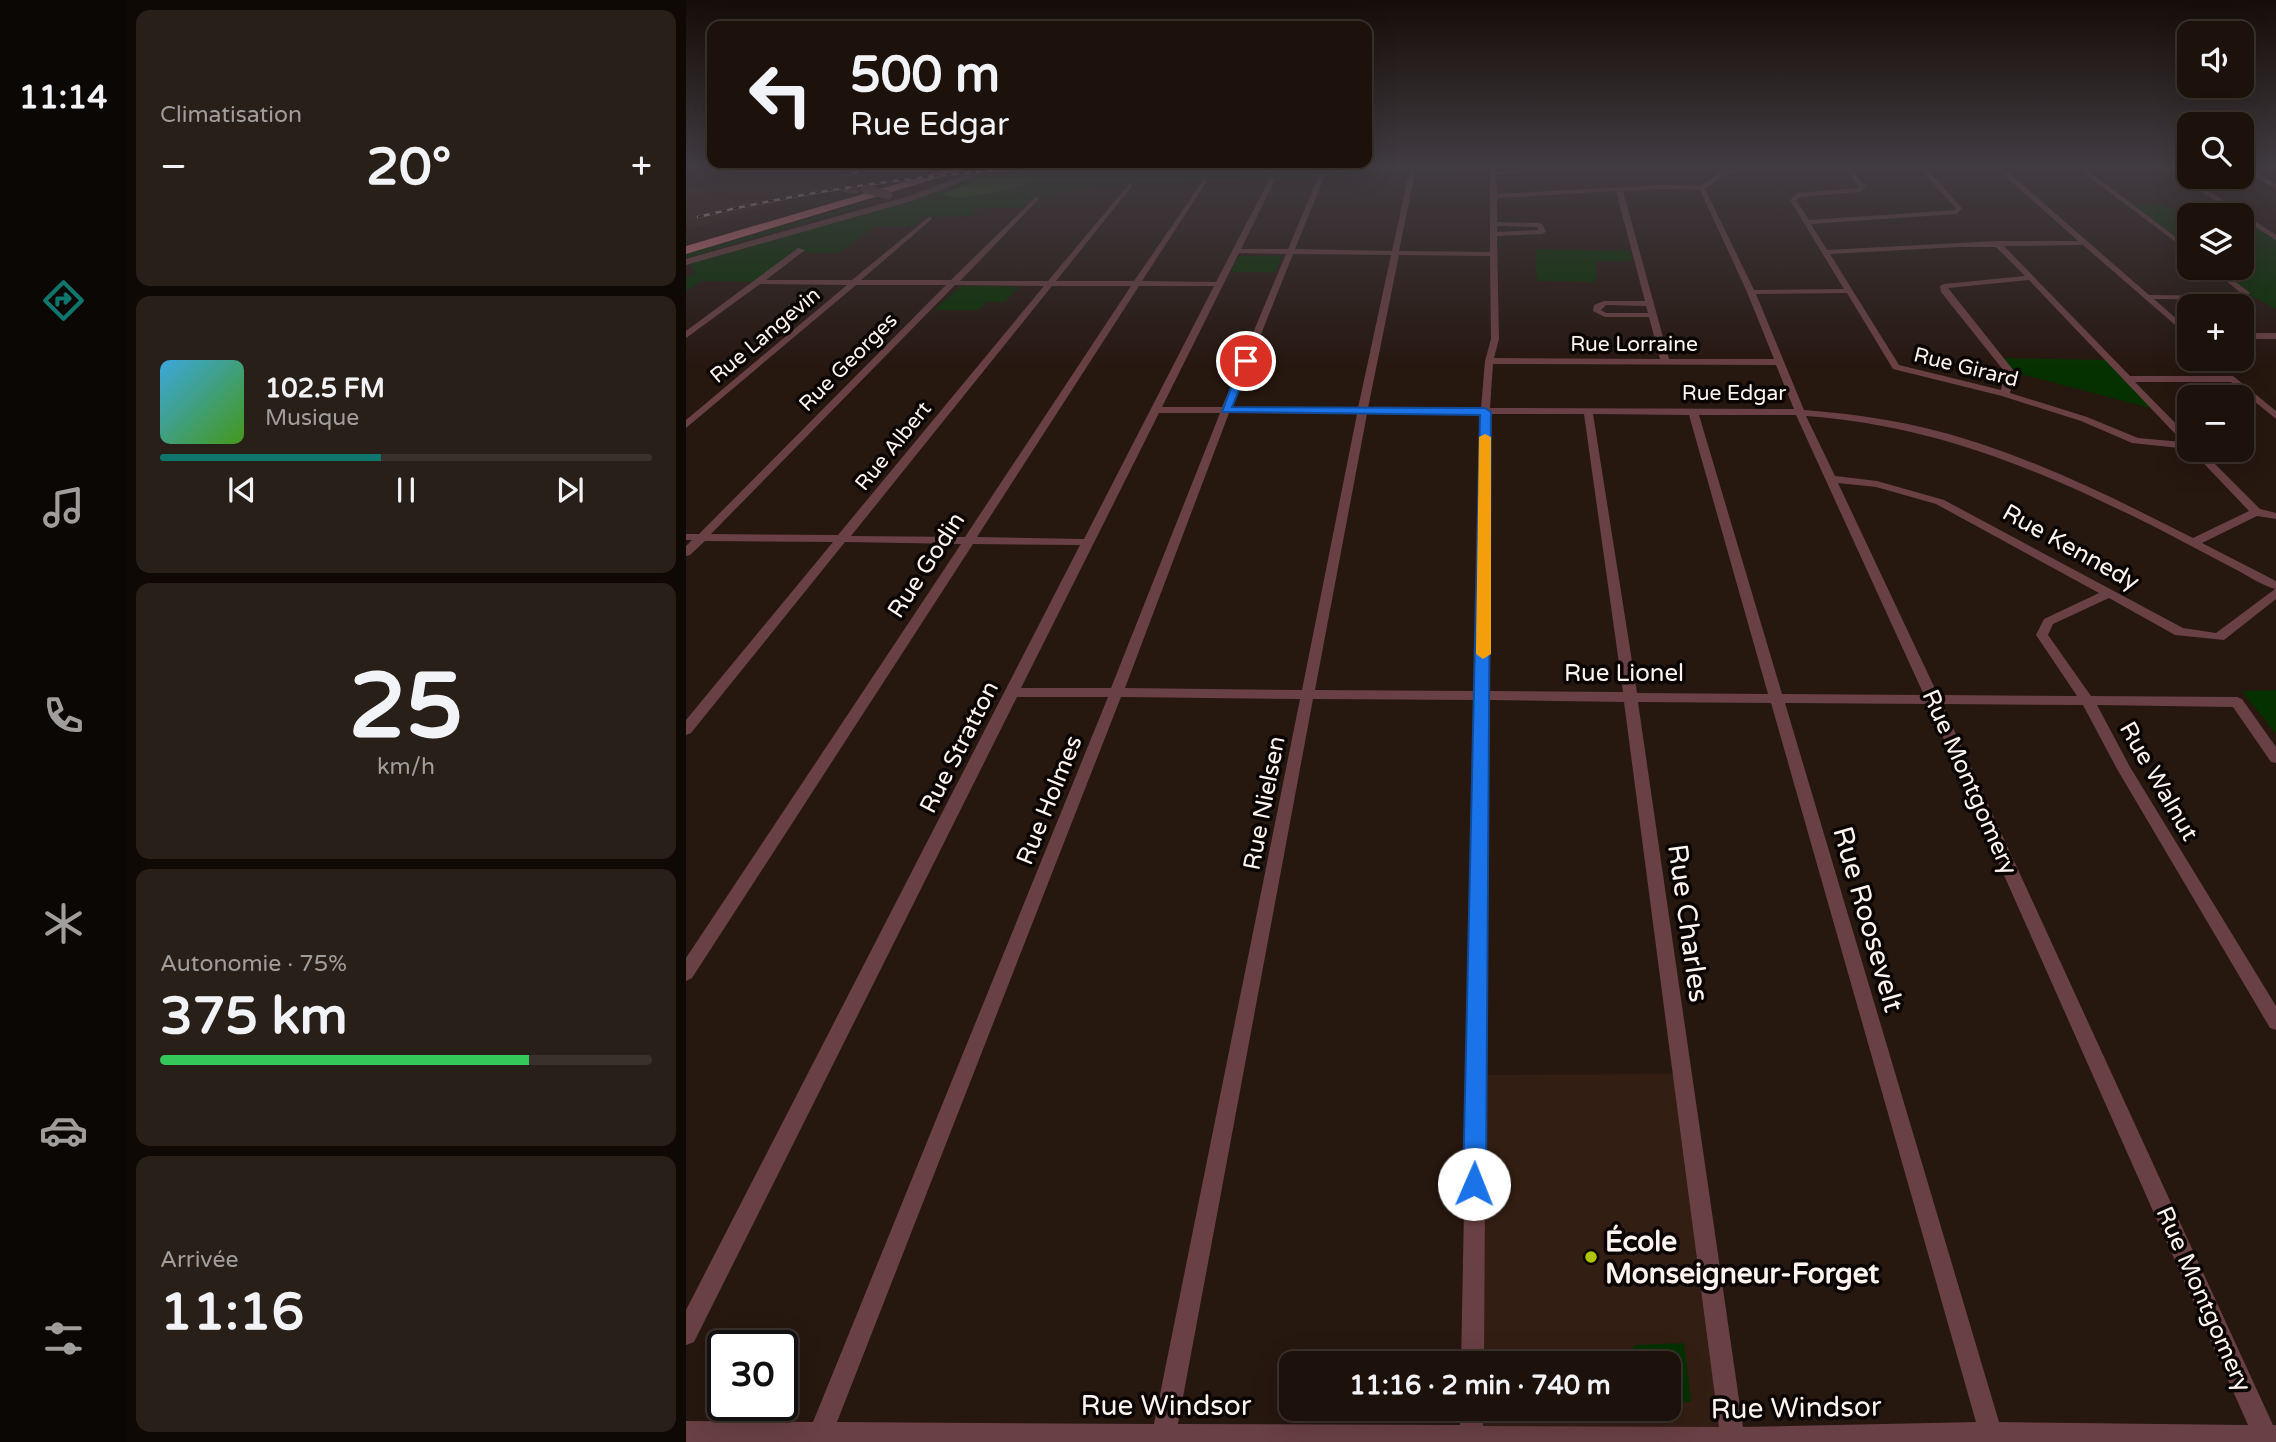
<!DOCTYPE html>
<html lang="fr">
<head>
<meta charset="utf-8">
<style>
	body { margin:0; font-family:"Varela Round",sans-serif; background:#291f19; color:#f1f3f6; height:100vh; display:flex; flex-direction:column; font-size:26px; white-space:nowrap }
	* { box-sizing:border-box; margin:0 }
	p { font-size:23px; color:#a09d9d }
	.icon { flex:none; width:38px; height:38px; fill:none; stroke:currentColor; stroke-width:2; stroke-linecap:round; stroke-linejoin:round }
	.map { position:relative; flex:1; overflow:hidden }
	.details { display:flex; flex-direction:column; gap:10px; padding:10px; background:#0f0906; width:560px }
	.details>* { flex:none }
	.hud { position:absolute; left:21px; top:21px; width:665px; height:147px; border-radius:14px; box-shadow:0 7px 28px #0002,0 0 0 2px #3a312c; background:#1c110b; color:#f1f3f6; overflow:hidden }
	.buttons { position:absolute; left:1491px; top:21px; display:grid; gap:14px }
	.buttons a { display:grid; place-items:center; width:77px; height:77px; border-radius:14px; background:#1c110b; box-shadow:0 7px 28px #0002,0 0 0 2px #3a312c; font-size:35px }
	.speed { position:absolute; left:21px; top:1330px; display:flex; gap:14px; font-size:35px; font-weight:700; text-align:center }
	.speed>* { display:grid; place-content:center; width:91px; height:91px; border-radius:50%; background:#1c110b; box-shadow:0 7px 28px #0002,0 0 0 2px #3a312c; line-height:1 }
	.speed .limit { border:4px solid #111; border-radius:10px; background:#fff; color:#111 }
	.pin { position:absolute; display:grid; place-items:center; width:60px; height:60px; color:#fff; margin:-30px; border:4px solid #fff; border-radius:50%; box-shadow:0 2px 7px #0007 }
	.me { position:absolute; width:77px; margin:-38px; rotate:1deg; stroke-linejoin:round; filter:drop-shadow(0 0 5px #0008) }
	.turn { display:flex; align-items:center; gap:24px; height:147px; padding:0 28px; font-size:32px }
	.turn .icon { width:91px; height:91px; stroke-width:2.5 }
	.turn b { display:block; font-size:49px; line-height:60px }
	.big { font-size:52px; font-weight:800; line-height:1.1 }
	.details .widget { flex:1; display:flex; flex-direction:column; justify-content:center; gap:10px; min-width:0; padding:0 24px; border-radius:14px; background:#291f19 }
	.details .dial { align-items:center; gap:0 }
	.dial b { font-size:91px; line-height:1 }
	.song { display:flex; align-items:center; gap:21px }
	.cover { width:84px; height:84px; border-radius:10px; background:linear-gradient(135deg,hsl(200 70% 55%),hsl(100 70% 35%)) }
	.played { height:7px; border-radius:4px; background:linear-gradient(90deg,#0f766e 45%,#3a312c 45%) }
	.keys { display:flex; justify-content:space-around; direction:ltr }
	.heat { display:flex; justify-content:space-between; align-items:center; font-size:38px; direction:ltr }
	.charge { height:10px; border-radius:5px; background:linear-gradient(90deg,#34c759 75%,#3a312c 0) }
	.trip { position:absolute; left:593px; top:1351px; width:402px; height:70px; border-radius:14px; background:#1c110b; box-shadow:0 7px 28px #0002,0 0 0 2px #3a312c; font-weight:800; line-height:70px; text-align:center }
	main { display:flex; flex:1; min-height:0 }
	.tab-bar { display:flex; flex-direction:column; width:126px; justify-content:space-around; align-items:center; background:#0b0704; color:#a09d9d }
	.tab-bar .icon { width:49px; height:49px }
	.tab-bar .selected { color:#0f766e }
	.tab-bar b { font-size:32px; color:#f1f3f6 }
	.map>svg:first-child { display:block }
</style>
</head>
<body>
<main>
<nav class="tab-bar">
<b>11:14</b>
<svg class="icon selected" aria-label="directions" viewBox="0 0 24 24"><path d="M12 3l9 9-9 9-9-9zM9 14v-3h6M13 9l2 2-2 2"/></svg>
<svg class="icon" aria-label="music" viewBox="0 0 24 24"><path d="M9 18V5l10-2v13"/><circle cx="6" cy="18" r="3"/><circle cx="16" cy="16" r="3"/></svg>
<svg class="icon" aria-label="phone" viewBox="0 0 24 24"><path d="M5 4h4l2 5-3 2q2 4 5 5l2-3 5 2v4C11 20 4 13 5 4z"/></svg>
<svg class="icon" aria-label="climate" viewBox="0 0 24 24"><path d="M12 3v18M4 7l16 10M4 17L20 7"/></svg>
<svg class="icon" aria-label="car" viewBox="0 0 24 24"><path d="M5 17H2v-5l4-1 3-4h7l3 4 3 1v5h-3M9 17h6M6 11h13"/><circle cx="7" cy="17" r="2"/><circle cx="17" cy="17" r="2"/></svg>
<svg class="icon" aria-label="filters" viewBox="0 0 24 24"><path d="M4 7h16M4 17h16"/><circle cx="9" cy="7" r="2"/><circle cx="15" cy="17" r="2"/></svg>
</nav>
<section class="details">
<div class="widget"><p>Climatisation</p>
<div class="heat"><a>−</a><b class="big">20°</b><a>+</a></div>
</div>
<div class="widget">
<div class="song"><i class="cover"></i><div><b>102.5 FM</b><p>Musique</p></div></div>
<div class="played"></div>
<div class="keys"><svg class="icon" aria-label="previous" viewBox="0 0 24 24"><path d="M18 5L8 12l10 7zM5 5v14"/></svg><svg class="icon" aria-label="pause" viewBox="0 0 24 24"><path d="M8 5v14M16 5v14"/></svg><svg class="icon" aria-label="next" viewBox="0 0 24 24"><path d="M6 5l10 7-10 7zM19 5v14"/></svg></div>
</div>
<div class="widget dial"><b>25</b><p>km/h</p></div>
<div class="widget"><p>Autonomie · 75%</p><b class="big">375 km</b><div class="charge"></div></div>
<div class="widget"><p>Arrivée</p><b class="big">11:16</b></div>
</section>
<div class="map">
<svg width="1590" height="1442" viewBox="0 0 1590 1442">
	<rect width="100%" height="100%" fill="#26170f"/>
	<g fill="#331e13">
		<polygon points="31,167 219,167 0,230 0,189 28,184 35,177"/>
		<polygon points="997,1074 1047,1439 786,1436 786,1409 984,1409 984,1363 786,1363 789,1075"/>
	</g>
	<g fill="#053100" fill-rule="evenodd">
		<path d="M377,167H889L807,173V168H769L767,173C706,172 647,177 586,180C536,183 367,178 335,208H292L284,216L234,217L230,220L235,221L228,226H189L153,253L111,252L72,282L15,281L0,292V277L10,273L3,264L111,233L300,171ZM314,176L349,181L277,197L260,190Z"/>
		<polygon points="182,202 177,206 0,258 0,254"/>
		<polygon points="1441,204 1480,204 1497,215 1503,215 1503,249"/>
		<polygon points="1556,217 1590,239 1590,309 1560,293 1528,268 1556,268"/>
		<polygon points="849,249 944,251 946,261 910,261 910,282 851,281"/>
		<polygon points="553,256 596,256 589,272 545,272"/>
		<polygon points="274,287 278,286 333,287 319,302 300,302 292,310 248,310"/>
		<polygon points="1313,358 1423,360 1472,410 1323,371"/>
		<polygon points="1590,690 1590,734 1556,691"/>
		<polygon points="998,1343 1005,1402 984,1402 984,1363 934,1363 949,1345"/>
	</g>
	<path fill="#135500" d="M335,175L352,179C336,187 271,204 257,194L302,176Z"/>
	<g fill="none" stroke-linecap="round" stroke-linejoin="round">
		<g fill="#694043" fill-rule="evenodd">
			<path d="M804,167H810V171L892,167L810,175L811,194L977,185L1015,186L1032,174L1013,167L1037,171L1086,167L1039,175L1019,189L1068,290L1158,289L1104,200L1112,193L1172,188L1173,187L1157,167H1164L1180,187L1174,192L1114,197L1110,200L1123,220L1269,210L1270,208L1232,167H1239L1276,208L1271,214L1125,224L1141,250L1311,241H1392L1309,167H1316L1463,295L1552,296L1555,293L1524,268H1532L1564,293L1554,300L1468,299L1503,330V337L1397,245L1318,246L1444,376H1547L1590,411V419L1545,382H1449L1503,437V449L1446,443L1395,421L1316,396L1207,369L1161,293L1070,294L1118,410C1157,413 1196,418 1235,427C1330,449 1420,494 1507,538L1563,511L1505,450H1515L1574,509L1590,513V519L1571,516L1516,543L1590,581V599L1538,640L1489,635L1423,598L1367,624L1362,635L1405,696L1551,697L1556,699L1590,747V763L1585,762L1547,707L1411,705L1444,767L1590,1006V1030L1584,1028L1431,769L1397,705L1256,704L1587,1425H1590V1442H0V1421L127,1422L422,697H331L8,1342L0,1345V1310L394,545L287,544L6,978L0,981V958L275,544L159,542L5,733L0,735V720L147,542L19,541L4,555L0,556V546L6,540H0V534H13L260,285H170L0,428V420L161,285L74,284L0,338V331L112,248L119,250L80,280H166L244,216L246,219L175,280H265L351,196L353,199L274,281H362L444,183L446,186L370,281H448L518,179L521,181L456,281L530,282L583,180L586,178L589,180L555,249H602L633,175L636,173L639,175L609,249L706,251L723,173L726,171L729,173L713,251L804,252ZM977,189L1014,190L1061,292L1088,359H983L937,191ZM930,191L959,301H918L908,305L907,311L919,317H963L974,359L808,358L813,339L811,236L856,234L860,232L857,225L854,223L811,222V198ZM811,226L851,227L852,230L811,232ZM1272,247H1310L1339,276L1258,284L1254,286L1255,292L1318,371L1315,390L1213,365L1144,254ZM553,253L600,254L536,407H476ZM607,254L705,255L672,408L546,407ZM713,255L804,256L805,339L799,361L795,408H682ZM1343,280L1497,442L1452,438L1401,417L1324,393L1328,371L1262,288ZM269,285L358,286L152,535L25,534ZM366,286H445L279,537L165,536ZM453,286H528L398,539L291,537ZM920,305L960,306L962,313H920L915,310ZM807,364L1090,365L1108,409L804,408ZM473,413H534L425,688H335ZM543,413L671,414L616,690L439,688ZM681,414H794L788,691L629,690ZM804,414H898L937,692L802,691ZM907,414L1003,415L1082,694L951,693ZM1013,415H1110L1238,695L1096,694ZM1120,416C1251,426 1351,469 1467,526C1494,540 1520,554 1547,568C1561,575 1575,585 1589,589L1530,633L1497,628L1258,500L1191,481L1149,476ZM1152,483L1190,487L1250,504L1413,593L1358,619L1350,635L1391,696L1252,695ZM435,697L614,699L468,1424L151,1422ZM627,699L788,700L775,1363H798L802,700L938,702L1033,1427L797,1426L798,1409H774V1425L492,1424ZM952,702L1085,703L1290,1422L1057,1427ZM1099,703L1242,704L1562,1425L1313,1422Z"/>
			<polygon points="1390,167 1397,167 1503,247 1503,252"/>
			<polygon points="1478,167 1486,167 1590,235 1590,240 1556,219 1556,215 1551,215"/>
			<polygon points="1556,167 1561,167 1590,184 1590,189 1556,169"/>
			<rect x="1556" y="333" width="34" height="6"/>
		</g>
		<g fill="#694043" fill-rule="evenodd">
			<polygon points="300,167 312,167 229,200 0,265 0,259 223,196"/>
			<polygon points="160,188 172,190 173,192 169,194 157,192"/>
		</g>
		<polygon fill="#d6707a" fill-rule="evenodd" points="269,167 288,167 0,254 0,246"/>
		<g stroke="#cfc3bc" stroke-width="2.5">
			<g id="rail">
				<polyline points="160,175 190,167"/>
				<path d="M12,217C126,189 240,174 357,167"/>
			</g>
		</g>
		<use href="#rail" stroke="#0a0503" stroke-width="2" stroke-dasharray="6" stroke-linecap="butt"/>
		<polyline stroke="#694043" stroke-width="9" points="180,189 202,195"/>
	</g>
	<linearGradient id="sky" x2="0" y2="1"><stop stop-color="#150d08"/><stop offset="0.45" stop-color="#413c42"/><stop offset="1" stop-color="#413c42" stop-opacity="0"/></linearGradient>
	<rect width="1590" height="369" fill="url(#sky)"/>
	<polygon fill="#1a73e8" stroke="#114b97" stroke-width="2" points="560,358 565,361 546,407 799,408 805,412 800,1184 797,1192 788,1196 780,1192 777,1184 794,415 536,412 555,361"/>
	<polygon fill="#f59e0b" points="799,434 805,437 805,654 797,659 790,654 793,437"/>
	<circle fill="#b0c502" stroke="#0a0503" stroke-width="2.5" cx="905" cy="1257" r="7"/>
	<g text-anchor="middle" stroke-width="7" stroke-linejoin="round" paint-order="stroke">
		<g font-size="21" fill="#fef3ed" stroke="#0a0503">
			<text transform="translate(79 335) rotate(-40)" y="7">Rue Langevin</text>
			<text x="948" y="351">Rue Lorraine</text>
			<text transform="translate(162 362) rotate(-45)" y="7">Rue Georges</text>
			<text transform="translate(1280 367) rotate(14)" y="7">Rue Girard</text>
			<text x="1048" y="400">Rue Edgar</text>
			<text transform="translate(207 446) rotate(-51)" y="7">Rue Albert</text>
		</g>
		<g font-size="24" fill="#fef3ed" stroke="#0a0503">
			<text transform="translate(1385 547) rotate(29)" y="8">Rue Kennedy</text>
			<text transform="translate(240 565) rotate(-57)" y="8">Rue Godin</text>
			<text x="938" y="681">Rue Lionel</text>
			<text transform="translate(273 747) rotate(-63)" y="8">Rue Stratton</text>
			<text transform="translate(1473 781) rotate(60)" y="8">Rue Walnut</text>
			<text transform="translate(1284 782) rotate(66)" y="8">Rue Montgomery</text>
			<text transform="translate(363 800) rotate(-68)" y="8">Rue Holmes</text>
			<text transform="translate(578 803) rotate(-79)" y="8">Rue Nielsen</text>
			<text transform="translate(1518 1299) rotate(66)" y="8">Rue Montgomery</text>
		</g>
		<g font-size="28" fill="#fef3ed" stroke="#0a0503">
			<text transform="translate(1183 919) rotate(74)" y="10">Rue Roosevelt</text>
			<text transform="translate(1003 923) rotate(82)" y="10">Rue Charles</text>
			<text x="480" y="1415">Rue Windsor</text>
			<text transform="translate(1110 1407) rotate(-1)" y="10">Rue Windsor</text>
		</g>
		<g font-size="28" font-weight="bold" fill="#fef3ed" stroke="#0a0503" text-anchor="start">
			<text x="919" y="1251">École<tspan x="919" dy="32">Monseigneur-Forget</tspan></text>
		</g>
	</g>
</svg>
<div class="buttons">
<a><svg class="icon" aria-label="sound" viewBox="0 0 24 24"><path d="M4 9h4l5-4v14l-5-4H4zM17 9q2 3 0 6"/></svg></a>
<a><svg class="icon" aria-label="search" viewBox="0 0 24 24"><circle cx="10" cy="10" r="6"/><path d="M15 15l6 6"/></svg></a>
<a><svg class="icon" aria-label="layers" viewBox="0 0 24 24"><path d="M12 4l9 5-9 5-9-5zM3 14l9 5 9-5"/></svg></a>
<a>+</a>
<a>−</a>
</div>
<div class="speed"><div class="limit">30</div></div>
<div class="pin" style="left:560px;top:361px;background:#d93025"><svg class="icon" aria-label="arrive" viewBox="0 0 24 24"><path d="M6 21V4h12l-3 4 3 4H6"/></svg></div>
<svg class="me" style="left:788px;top:1184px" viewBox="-20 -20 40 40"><circle r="19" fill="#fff"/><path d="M0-13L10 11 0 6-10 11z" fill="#1a73e8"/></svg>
<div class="trip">11:16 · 2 min · 740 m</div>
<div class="hud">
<div class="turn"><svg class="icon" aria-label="left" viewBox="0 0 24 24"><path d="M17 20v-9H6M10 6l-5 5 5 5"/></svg><div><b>500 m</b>Rue Edgar</div></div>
</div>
</div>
</main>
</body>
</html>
